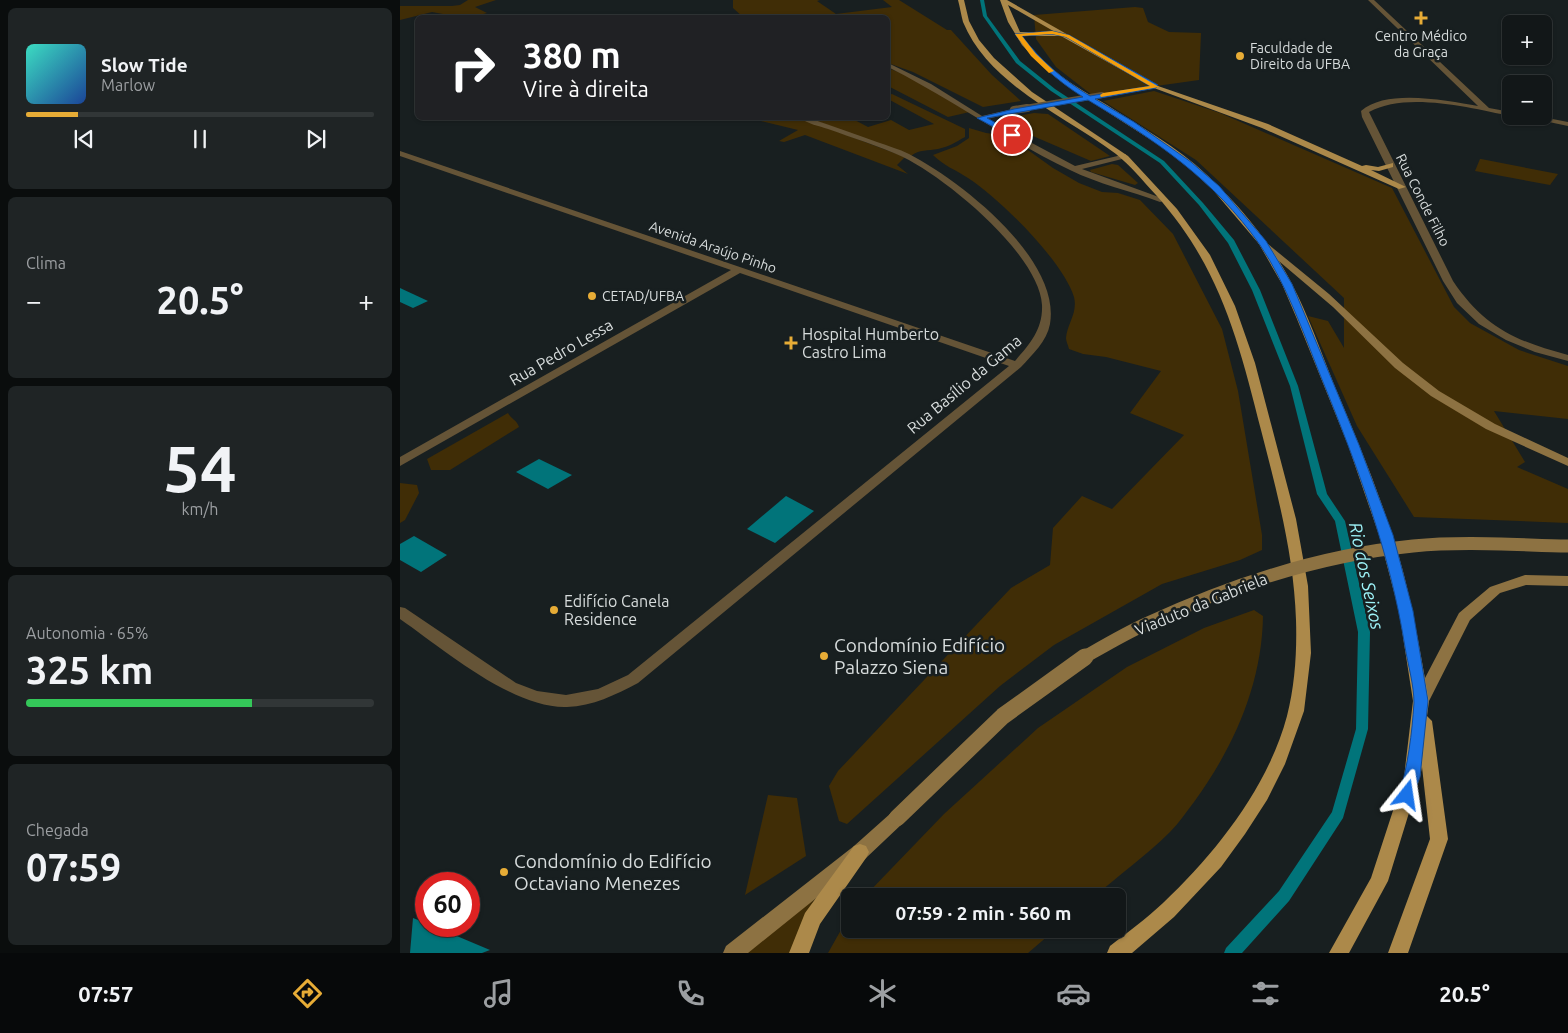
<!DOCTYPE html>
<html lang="pt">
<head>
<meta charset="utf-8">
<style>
	body { margin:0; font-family:Ubuntu,sans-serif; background:#1f2425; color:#f1f3f6; height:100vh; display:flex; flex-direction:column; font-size:19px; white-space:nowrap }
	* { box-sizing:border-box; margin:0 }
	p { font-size:16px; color:#9c9fa2 }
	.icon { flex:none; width:28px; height:28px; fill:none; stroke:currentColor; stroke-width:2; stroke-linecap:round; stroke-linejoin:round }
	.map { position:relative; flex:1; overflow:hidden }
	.drawer { display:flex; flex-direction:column; gap:8px; padding:8px; background:#0a0d0d; width:400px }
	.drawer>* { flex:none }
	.top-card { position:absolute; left:15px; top:15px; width:475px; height:105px; border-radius:8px; box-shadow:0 1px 4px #0004,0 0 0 1px #313637; background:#202124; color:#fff; overflow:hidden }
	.controls { position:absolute; left:1102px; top:15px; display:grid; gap:10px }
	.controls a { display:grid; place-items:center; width:50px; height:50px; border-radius:8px; background:#121718; box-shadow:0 1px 4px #0004,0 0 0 1px #313637; font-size:25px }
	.speed { position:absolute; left:15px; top:872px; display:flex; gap:10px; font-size:25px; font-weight:700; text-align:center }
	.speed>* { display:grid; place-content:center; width:65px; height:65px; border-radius:50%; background:#121718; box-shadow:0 1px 4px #0004,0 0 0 1px #313637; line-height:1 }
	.speed .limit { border:8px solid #d22; background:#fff; color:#111 }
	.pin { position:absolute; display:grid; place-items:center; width:42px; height:42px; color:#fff; margin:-21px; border:2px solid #fff; border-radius:50%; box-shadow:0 1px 5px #0007 }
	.me { position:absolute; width:55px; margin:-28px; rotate:15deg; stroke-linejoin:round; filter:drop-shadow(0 0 4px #0008) }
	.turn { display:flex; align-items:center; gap:18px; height:105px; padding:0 25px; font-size:22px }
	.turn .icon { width:65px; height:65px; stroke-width:2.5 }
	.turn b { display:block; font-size:35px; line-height:42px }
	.big { font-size:38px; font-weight:600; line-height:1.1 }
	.drawer .tile { flex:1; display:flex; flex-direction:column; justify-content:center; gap:8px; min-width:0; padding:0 18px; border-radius:8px; background:#1f2425 }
	.drawer .dial { align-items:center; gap:0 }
	.dial b { font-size:65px; line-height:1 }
	.song { display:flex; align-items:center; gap:15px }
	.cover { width:60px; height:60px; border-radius:8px; background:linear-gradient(135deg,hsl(170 70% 55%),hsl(220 70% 35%)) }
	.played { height:5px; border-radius:2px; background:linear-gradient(90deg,#e7ac36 15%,#313637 15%) }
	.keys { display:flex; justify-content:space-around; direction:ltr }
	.heat { display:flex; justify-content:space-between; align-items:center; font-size:28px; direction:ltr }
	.charge { height:8px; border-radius:4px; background:linear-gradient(90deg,#34c759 65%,#313637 0) }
	.trip { position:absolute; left:441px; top:888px; width:285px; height:50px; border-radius:8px; background:#121718; box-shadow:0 1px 4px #0004,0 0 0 1px #313637; font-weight:600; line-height:50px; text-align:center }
	.tab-bar { display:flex; height:80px; justify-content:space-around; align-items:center; background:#07090a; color:#9c9fa2 }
	.tab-bar .icon { width:35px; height:35px }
	.tab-bar .current { color:#e7ac36 }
	.tab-bar b { font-size:22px; color:#f1f3f6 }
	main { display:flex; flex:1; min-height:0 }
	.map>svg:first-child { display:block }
</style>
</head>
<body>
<main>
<section class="drawer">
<div class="tile">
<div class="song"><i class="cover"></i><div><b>Slow Tide</b><p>Marlow</p></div></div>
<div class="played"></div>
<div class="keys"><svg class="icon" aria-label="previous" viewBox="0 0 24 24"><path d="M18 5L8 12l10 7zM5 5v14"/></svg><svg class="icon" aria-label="pause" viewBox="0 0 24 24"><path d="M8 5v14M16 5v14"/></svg><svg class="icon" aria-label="next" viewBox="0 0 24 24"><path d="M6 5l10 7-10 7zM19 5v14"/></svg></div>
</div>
<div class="tile"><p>Clima</p>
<div class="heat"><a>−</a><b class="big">20.5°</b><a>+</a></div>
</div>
<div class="tile dial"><b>54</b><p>km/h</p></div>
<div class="tile"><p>Autonomia · 65%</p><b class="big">325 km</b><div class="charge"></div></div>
<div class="tile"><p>Chegada</p><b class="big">07:59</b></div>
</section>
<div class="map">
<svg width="1168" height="953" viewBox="0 0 1168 953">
	<rect width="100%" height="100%" fill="#181f20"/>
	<g fill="#402d06">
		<polygon points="68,0 96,0 75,7 87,13 80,15 78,17 59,17 32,12 0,20 0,6 52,6 60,5"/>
		<polygon points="333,0 420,0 417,1 436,14 492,7 483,0 499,0 547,30 551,30 592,75 621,101 583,107 513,72 488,63 488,18 343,17 333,8"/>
		<polygon points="735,7 743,8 748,22 769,32 801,33 799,80 692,95 656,67 636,39 634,15"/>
		<polygon points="488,68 506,75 574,111 548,117 488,86"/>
		<polygon points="754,91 820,113 992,188 1054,307 1070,323 1119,350 1168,366 1168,419 1094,411 1125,462 1117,467 1168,489 1168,523 1014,517 957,426 908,316 928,321 944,348 944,298 796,160 703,101"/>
		<path d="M492,94L565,129V137C556,142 548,147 538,149C528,151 519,149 511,156L408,118H451L468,127L491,120L509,130L534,124L488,99V95Z"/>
		<polygon points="634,113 648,114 710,156 691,161 619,130 604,121 607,118"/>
		<polygon points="348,118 401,118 505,157 497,165 508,174 405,135 384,142 379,141 398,130"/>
		<path d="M569,128L586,133L603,135L614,140L653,168L679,183L702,192L718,193L740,200L773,234L822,329L838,391L862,535V550L840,560L762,584L654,645L600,686L447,824L439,821L429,786L438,771L611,588L650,565L653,528L682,496L712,509L784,435L730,413L761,371L706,357L683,354L669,349C668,345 666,341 666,338C667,324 678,313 674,297C663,261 600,199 568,178C556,170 544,166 533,155L557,146L569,138Z"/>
		<polygon points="1080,159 1081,159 1158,174 1150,185 1075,171"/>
		<polygon points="712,164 718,165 738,183 735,185 691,172 690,170"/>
		<path d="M108,413C111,419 117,420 119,427L50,470H31L27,459Z"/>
		<polygon points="0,483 17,485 19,493 5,520 0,523"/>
		<path d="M854,610L863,616C862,684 834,747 794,802C786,812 779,823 770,832C747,855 719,875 695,896H465L544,814L638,728L727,667L804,628Z"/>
		<polygon points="368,795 397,798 406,856 345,895"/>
		<polygon points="416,897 404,918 390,953 345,953"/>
		<polygon points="450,914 450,929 656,929 628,953 428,953"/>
	</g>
	<g fill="#01747a">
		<polygon points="0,288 28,301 13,308 0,302"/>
		<polygon points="139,459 172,475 148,489 116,472"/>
		<polygon points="386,496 414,511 375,543 347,529"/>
		<polygon points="14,536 47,555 21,572 0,560 0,544"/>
		<polygon points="13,918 26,923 26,926 33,926 90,950 82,953 10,953"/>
	</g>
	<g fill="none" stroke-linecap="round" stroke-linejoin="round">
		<polygon fill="#01747a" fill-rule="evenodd" points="580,0 584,0 587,16 620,61 655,89 764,161 803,203 834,240 860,290 898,386 927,494 945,521 970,632 968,729 943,818 889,901 842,953 824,953 826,948 879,891 932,812 956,729 958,632 935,521 917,494 890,386 852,290 828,243 799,205 760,163 651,91 616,63 583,16"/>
		<g fill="#655437" fill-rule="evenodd">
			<path d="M968,0H974L1089,108L1111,112V116C1071,108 1006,91 969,112L1053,281C1084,327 1115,341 1168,355V361L1135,352L1106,340L1079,324L1057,303L1043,281L962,117L961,111C987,88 1047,101 1078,106Z"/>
			<path d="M488,63L531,84L582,116L617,108V112L587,119L675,166L726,154V158L682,169L767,200L760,202C731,191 698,184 670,170C607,140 550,98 488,67Z"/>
			<polygon points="756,85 758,86 758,88 702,97 699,95"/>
			<polygon points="1121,116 1137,116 1168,122 1168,126"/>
			<path d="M400,118H409C432,126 455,134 477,142C488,146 499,149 509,154C561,181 661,259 650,324C647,341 632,355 621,367L238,683C215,695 193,706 167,707C113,709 43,649 0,619V607L5,608L116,683L137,691L166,695L198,689L228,675L609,366L340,273L0,466V457L331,270L0,156V151L615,361C630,344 643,329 642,305C639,254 546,178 503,157C479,146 453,138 428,129C419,126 408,124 400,118Z"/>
		</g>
		<g fill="#8d7242" fill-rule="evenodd">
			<polygon points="863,240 929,294 1003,363 1039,391 1095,424 1168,458 1168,466 1086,429 1031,396 995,368 933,307 860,245 858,243"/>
			<polygon points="1125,575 1168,576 1168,586 1126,585 1100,593 1070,620 1027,705 1021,707 1015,705 1013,701 1059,613 1090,587"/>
			<polygon points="497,810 503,813 506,818 503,823 466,858 348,953 323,953 326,946 454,846 491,813"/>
		</g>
		<g fill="#ac894a" fill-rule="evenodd">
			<path d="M558,0H564L569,21L579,40L594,58L632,92L728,156L777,209L810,255L835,306L855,363L896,519L908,586L911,653L904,711L885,764L867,800L845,834L821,867L774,917L732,953H707L710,946C728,932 746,919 763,903C816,853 868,787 887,716C895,685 897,651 896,620C894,555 877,492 861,430C838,339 820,267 756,195C743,181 731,166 716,154C665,116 589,85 563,22C561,15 560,7 558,0Z"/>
			<path d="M600,0H607L758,86L868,124L962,166L966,165L978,167L993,163V167L979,171L971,170L1006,187L999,189L862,128L754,88L661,36H622C642,67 676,87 707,105C741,127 777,147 807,175C840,206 871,243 892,284C908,315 920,349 933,382C954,432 975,482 992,534C1010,588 1019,645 1029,701L1027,716L1032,721L1048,839L1008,953H988L1030,839L1022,767L1020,777L988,881L949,953H929L971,878L1004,777L1013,701L999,611L979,535L948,445L897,319L882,284L859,244L813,190L786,165L759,145L667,86L649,72L622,45L608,22ZM608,5L655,32H620Z"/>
			<polygon points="460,844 466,846 469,852 466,858 420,924 409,953 389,953 405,913 454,846"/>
		</g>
		<polyline stroke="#655437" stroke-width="6" points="619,109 702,95"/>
		<polyline stroke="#655437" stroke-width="8" points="614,110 627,108"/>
		<path stroke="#8d7242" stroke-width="13" d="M683,658C704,646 724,634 746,624C830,585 920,555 1013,546C1064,541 1117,545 1168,546"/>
		<polyline stroke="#8d7242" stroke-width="17" points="497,818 603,716 685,657"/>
	</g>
	<path fill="#1a73e8" stroke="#114b97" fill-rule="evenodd" d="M652,31L669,35L758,85L756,88L695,99L734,122L791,162L819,186L866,241L892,284L959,445L993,535L1013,611L1028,701L1020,777L1012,799L1007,801L1001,799L999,795C1008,766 1012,733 1014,703C1014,685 1008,665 1005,647C990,552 957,465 921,377C903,332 887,285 860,245C814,179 755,140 688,100L587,118L614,133V136L612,137L577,118L614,109L683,97C656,80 634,60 615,34ZM652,34L666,37L750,86L690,96C663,80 640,60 622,36Z"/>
	<polygon fill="#f59e0b" points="652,31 669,35 759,87 701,97 700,95 703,93 750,86 666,37 652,34 622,36 636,54 654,71 649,73 631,56 615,34"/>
	<g fill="#e7ac36" stroke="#181f20" stroke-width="2">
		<path d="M1018.5 10.5h5v5h5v5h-5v5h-5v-5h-5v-5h5z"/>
		<circle cx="840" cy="56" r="5"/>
		<circle cx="192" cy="296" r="5"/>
		<path d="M388.5 335.5h5v5h5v5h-5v5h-5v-5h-5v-5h5z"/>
		<circle cx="154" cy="610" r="5"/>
		<circle cx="424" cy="656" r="5"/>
		<circle cx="104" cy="872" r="5"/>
	</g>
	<g text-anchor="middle" stroke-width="5" stroke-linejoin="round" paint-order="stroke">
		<g font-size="14" fill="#d7dcdc" stroke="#181f20" text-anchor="start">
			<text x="1021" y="41" text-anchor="middle">Centro Médico<tspan x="1021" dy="16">da Graça</tspan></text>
			<text x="850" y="53">Faculdade de<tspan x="850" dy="16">Direito da UFBA</tspan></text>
			<text x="202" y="301">CETAD/UFBA</text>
		</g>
		<g font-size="14" fill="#d7dcdc" stroke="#181f20">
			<text transform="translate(1023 200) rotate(63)" y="5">Rua Conde Filho</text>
			<text transform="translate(313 247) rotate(19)" y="5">Avenida Araújo Pinho</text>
		</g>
		<g font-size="16" fill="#d7dcdc" stroke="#181f20" text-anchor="start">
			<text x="402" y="340">Hospital Humberto<tspan x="402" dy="18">Castro Lima</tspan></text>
			<text x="164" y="607">Edifício Canela<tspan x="164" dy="18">Residence</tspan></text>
		</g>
		<g font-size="16" fill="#d7dcdc" stroke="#181f20">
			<text transform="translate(161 352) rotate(-30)" y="6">Rua Pedro Lessa</text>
			<text transform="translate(564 384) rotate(-40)" y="6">Rua Basílio da Gama</text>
			<text transform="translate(801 604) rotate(-22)" y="6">Viaduto da Gabriela</text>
		</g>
		<g font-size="18" font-style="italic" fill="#9ef4f9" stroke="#181f20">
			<text transform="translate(966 576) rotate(78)" y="6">Rio dos Seixos</text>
		</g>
		<g font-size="19" fill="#d7dcdc" stroke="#181f20" text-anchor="start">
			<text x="434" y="652">Condomínio Edifício<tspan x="434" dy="22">Palazzo Siena</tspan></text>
			<text x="114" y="868">Condomínio do Edifício<tspan x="114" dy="22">Octaviano Menezes</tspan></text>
		</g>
	</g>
</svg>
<div class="controls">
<a>+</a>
<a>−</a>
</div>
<div class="speed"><div class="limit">60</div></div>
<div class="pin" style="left:612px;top:135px;background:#d93025"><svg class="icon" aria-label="arrive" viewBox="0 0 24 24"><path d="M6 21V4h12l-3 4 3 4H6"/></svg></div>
<svg class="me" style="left:1007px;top:795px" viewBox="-20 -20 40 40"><path d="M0-17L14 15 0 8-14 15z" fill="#1a73e8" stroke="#fff" stroke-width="4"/></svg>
<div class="trip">07:59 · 2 min · 560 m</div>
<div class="top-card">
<div class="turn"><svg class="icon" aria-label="right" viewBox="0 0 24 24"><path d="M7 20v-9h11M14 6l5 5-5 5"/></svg><div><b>380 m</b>Vire à direita</div></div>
</div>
</div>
</main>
<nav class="tab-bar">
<b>07:57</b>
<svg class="icon current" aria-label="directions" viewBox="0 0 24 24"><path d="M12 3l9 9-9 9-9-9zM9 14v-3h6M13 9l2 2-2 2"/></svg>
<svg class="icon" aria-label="music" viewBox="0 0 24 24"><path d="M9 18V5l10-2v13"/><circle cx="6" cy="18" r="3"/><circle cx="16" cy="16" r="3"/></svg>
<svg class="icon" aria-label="phone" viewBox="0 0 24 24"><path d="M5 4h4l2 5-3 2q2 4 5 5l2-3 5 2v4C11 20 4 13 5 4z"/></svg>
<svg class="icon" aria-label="climate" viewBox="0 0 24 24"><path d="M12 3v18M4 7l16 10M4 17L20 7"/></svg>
<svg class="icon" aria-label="car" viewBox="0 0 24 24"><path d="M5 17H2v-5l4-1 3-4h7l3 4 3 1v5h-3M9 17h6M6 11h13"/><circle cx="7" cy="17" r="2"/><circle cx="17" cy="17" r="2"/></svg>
<svg class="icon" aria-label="filters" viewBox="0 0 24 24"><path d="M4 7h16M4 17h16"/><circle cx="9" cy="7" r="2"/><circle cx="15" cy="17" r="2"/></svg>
<b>20.5°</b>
</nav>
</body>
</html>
